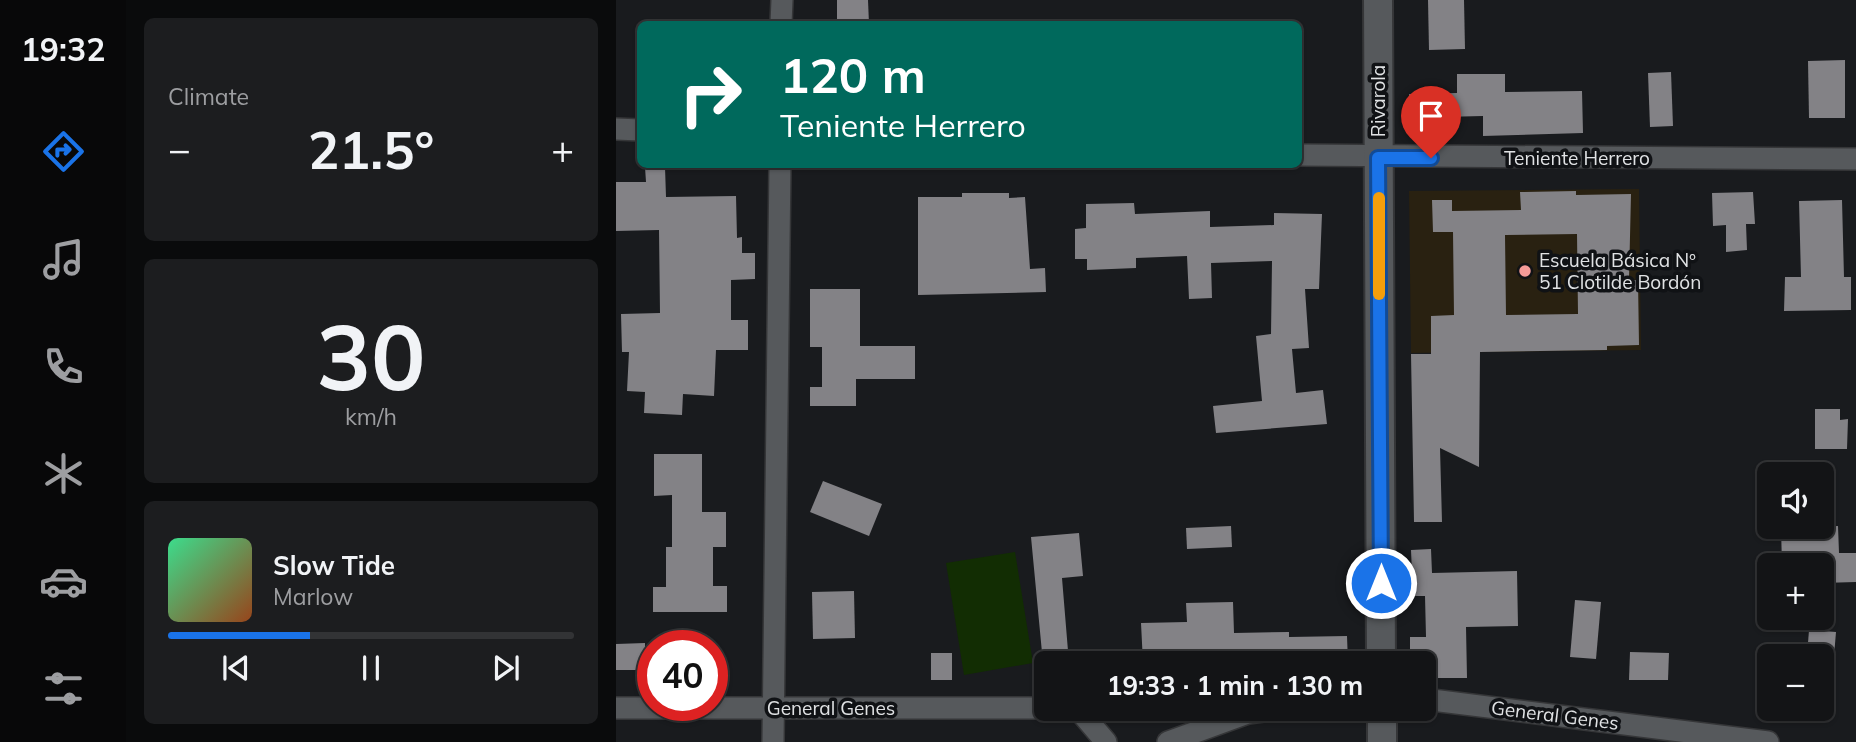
<!DOCTYPE html>
<html lang="en">
<head>
<meta charset="utf-8">
<style>
	body { margin:0; font-family:Mulish,sans-serif; background:#1c1d1f; color:#f1f3f6; height:100vh; display:flex; flex-direction:column; font-size:26px; white-space:nowrap }
	* { box-sizing:border-box; margin:0 }
	p { font-size:23px; color:#9d9ea1 }
	.icon { flex:none; width:38px; height:38px; fill:none; stroke:currentColor; stroke-width:2; stroke-linecap:round; stroke-linejoin:round }
	.map { position:relative; flex:1; overflow:hidden }
	.panel { display:flex; flex-direction:column; gap:18px; padding:18px; background:#0a0b0c; width:490px }
	.panel>* { flex:none }
	.banner { position:absolute; left:21px; top:21px; width:665px; height:147px; border-radius:10px; box-shadow:0 2px 5px #0004,0 0 0 2px #323335; background:#00695c; color:#fff; overflow:hidden }
	.fabs { position:absolute; left:1141px; top:462px; display:grid; gap:14px }
	.fabs a { display:grid; place-items:center; width:77px; height:77px; border-radius:10px; background:#131416; box-shadow:0 2px 5px #0004,0 0 0 2px #323335; font-size:35px }
	.speed { position:absolute; left:21px; top:630px; display:flex; gap:14px; font-size:35px; font-weight:700; text-align:center }
	.speed>* { display:grid; place-content:center; width:91px; height:91px; border-radius:50%; background:#131416; box-shadow:0 2px 5px #0004,0 0 0 2px #323335; line-height:1 }
	.speed .limit { border:10px solid #d22; background:#fff; color:#111 }
	.pin { position:absolute; display:grid; place-items:center; width:60px; height:60px; color:#fff; margin:-72px -30px; border-radius:50% 50% 50% 0; rotate:-45deg; box-shadow:0 0 7px #0007 }
	.pin .icon { rotate:45deg }
	.me { position:absolute; width:77px; margin:-38px; rotate:0deg; stroke-linejoin:round; filter:drop-shadow(0 0 5px #0008) }
	.turn { display:flex; align-items:center; gap:24px; height:147px; padding:0 28px; font-size:32px }
	.turn .icon { width:91px; height:91px; stroke-width:2.5 }
	.turn b { display:block; font-size:49px; line-height:60px }
	.big { font-size:52px; font-weight:700; line-height:1.1 }
	.panel .widget { flex:1; display:flex; flex-direction:column; justify-content:center; gap:10px; min-width:0; padding:0 24px; border-radius:10px; background:#1c1d1f }
	.panel .dial { align-items:center; gap:0 }
	.dial b { font-size:91px; line-height:1 }
	.song { display:flex; align-items:center; gap:21px }
	.cover { width:84px; height:84px; border-radius:10px; background:linear-gradient(135deg,hsl(150 70% 55%),hsl(20 70% 35%)) }
	.played { height:7px; border-radius:4px; background:linear-gradient(90deg,#1a73e8 35%,#323335 35%) }
	.keys { display:flex; justify-content:space-around; direction:ltr }
	.heat { display:flex; justify-content:space-between; align-items:center; font-size:38px; direction:ltr }
	.trip { position:absolute; left:418px; top:651px; width:402px; height:70px; border-radius:10px; background:#131416; box-shadow:0 2px 5px #0004,0 0 0 2px #323335; font-weight:700; line-height:70px; text-align:center }
	main { display:flex; flex:1; min-height:0 }
	.menu { display:flex; flex-direction:column; width:126px; justify-content:space-around; align-items:center; background:#080809; color:#9d9ea1 }
	.menu .icon { width:49px; height:49px }
	.menu .on { color:#1a73e8 }
	.menu b { font-size:32px; color:#f1f3f6 }
	.map>svg:first-child { display:block }
</style>
</head>
<body>
<main>
<nav class="menu">
<b>19:32</b>
<svg class="icon on" aria-label="directions" viewBox="0 0 24 24"><path d="M12 3l9 9-9 9-9-9zM9 14v-3h6M13 9l2 2-2 2"/></svg>
<svg class="icon" aria-label="music" viewBox="0 0 24 24"><path d="M9 18V5l10-2v13"/><circle cx="6" cy="18" r="3"/><circle cx="16" cy="16" r="3"/></svg>
<svg class="icon" aria-label="phone" viewBox="0 0 24 24"><path d="M5 4h4l2 5-3 2q2 4 5 5l2-3 5 2v4C11 20 4 13 5 4z"/></svg>
<svg class="icon" aria-label="climate" viewBox="0 0 24 24"><path d="M12 3v18M4 7l16 10M4 17L20 7"/></svg>
<svg class="icon" aria-label="car" viewBox="0 0 24 24"><path d="M5 17H2v-5l4-1 3-4h7l3 4 3 1v5h-3M9 17h6M6 11h13"/><circle cx="7" cy="17" r="2"/><circle cx="17" cy="17" r="2"/></svg>
<svg class="icon" aria-label="filters" viewBox="0 0 24 24"><path d="M4 7h16M4 17h16"/><circle cx="9" cy="7" r="2"/><circle cx="15" cy="17" r="2"/></svg>
</nav>
<section class="panel">
<div class="widget"><p>Climate</p>
<div class="heat"><a>−</a><b class="big">21.5°</b><a>+</a></div>
</div>
<div class="widget dial"><b>30</b><p>km/h</p></div>
<div class="widget">
<div class="song"><i class="cover"></i><div><b>Slow Tide</b><p>Marlow</p></div></div>
<div class="played"></div>
<div class="keys"><svg class="icon" aria-label="previous" viewBox="0 0 24 24"><path d="M18 5L8 12l10 7zM5 5v14"/></svg><svg class="icon" aria-label="pause" viewBox="0 0 24 24"><path d="M8 5v14M16 5v14"/></svg><svg class="icon" aria-label="next" viewBox="0 0 24 24"><path d="M6 5l10 7-10 7zM19 5v14"/></svg></div>
</div>
</section>
<div class="map">
<svg width="1240" height="742" viewBox="0 0 1240 742">
	<rect width="100%" height="100%" fill="#191b1e"/>
	<polygon fill="#292111" points="1023,189 1025,350 795,353 793,191"/>
	<polygon fill="#122d03" points="399,552 417,663 348,675 330,563"/>
	<g fill="#838286" fill-rule="evenodd">
		<polygon points="221,0 252,0 253,24 221,24"/>
		<polygon points="812,0 848,0 849,49 813,50"/>
		<polygon points="1229,60 1229,118 1193,118 1192,61"/>
		<polygon points="1055,72 1057,126 1034,127 1032,73"/>
		<polygon points="841,74 889,74 889,92 966,91 967,133 867,136 867,116 826,117 827,136 802,137 794,129 793,94 841,93"/>
		<polygon points="29,167 49,167 50,197 120,196 121,238 126,237 126,253 139,253 139,279 115,280 115,320 132,320 132,350 100,350 98,396 67,394 66,415 28,413 29,392 11,391 13,352 6,352 5,314 44,313 43,230 0,231 0,182 30,182"/>
		<path d="M960,191V195L1015,194L1013,280H1022L1023,345L991,346V350L864,352L863,467L824,448L826,522H798L795,354H815V316L838,315L837,232H817L816,200H836V211L905,210L904,192ZM961,234L962,314L890,315L889,235Z"/>
		<polygon points="1137,192 1139,224 1130,224 1131,250 1110,252 1110,225 1097,226 1096,193"/>
		<polygon points="346,193 393,193 393,198 409,197 414,269 429,268 430,292 302,295 302,197 346,197"/>
		<polygon points="1226,200 1228,277 1235,277 1235,310 1168,311 1169,277 1185,277 1183,201"/>
		<polygon points="518,203 519,214 594,211 594,227 658,225 658,213 706,214 703,289 689,289 693,348 676,349 680,393 707,390 711,424 600,433 597,406 646,401 640,336 655,334 656,261 595,263 596,298 573,299 571,256 520,258 520,268 471,270 471,259 459,259 459,229 470,228 470,204"/>
		<polygon points="194,289 244,289 244,346 299,346 299,379 240,379 240,406 194,406 194,387 206,387 206,347 194,347"/>
		<polygon points="1199,409 1224,409 1224,420 1232,419 1231,449 1199,449"/>
		<polygon points="38,454 86,454 86,512 110,512 110,547 97,547 97,586 111,586 111,612 37,612 37,587 50,587 50,547 56,547 56,495 38,496"/>
		<polygon points="207,481 266,504 253,536 194,512"/>
		<polygon points="615,526 616,547 571,549 570,528"/>
		<polygon points="1222,526 1223,553 1240,553 1240,582 1206,583 1206,565 1166,565 1165,528"/>
		<polygon points="463,533 467,576 446,578 453,663 427,663 415,537"/>
		<polygon points="815,549 816,573 901,571 902,626 850,627 851,678 808,678 808,663 794,663 794,637 810,637 809,596 797,596 795,550"/>
		<polygon points="238,591 239,638 197,639 196,592"/>
		<polygon points="959,600 985,602 980,659 954,657"/>
		<polygon points="617,602 618,633 673,632 673,637 731,636 732,663 527,663 525,623 571,622 570,603"/>
		<polygon points="1193,630 1220,632 1218,656 1191,656"/>
		<polygon points="29,643 29,670 0,670 0,644"/>
		<polygon points="1014,652 1053,653 1052,680 1013,680"/>
		<rect x="315" y="653" width="21" height="27"/>
	</g>
	<g fill="none" stroke-linecap="round" stroke-linejoin="round">
		<g stroke="#353638" stroke-width="24">
			<g id="street">
				<polyline points="165,24 166,0"/>
				<polyline points="0,129 24,130"/>
				<polyline points="682,155 1240,159"/>
				<polyline points="808,699 1152,742"/>
				<polyline points="0,708 430,708"/>
				<polyline points="462,709 490,742"/>
				<polyline points="157,742 164,164"/>
				<polyline points="552,742 632,713 662,709"/>
			</g>
		</g>
		<g stroke="#353638" stroke-width="32">
			<g id="secondary">
				<polyline points="762,0 765,663"/>
				<polyline points="766,709 766,742"/>
			</g>
		</g>
		<use href="#street" stroke="#56595c" stroke-width="21"/>
		<use href="#secondary" stroke="#56595c" stroke-width="28"/>
	</g>
	<g fill="none" stroke-linecap="round" stroke-linejoin="round">
		<g stroke="#114b97" stroke-width="18">
			<polyline id="route" points="765,583 762,158 815,158"/>
		</g>
		<use href="#route" stroke="#1a73e8" stroke-width="12"/>
		<polyline stroke="#f59e0b" stroke-width="12" points="763,198 763,294"/>
	</g>
	<circle fill="#f59b98" stroke="#101215" stroke-width="2.5" cx="909" cy="271" r="7"/>
	<g text-anchor="middle" stroke-width="7" stroke-linejoin="round" paint-order="stroke">
		<g font-size="19" fill="#e0e2e4" stroke="#101215">
			<text transform="translate(762 101) rotate(-90)" y="7">Rivarola</text>
			<text x="961" y="165">Teniente Herrero</text>
			<text x="215" y="715">General Genes</text>
			<text transform="translate(939 715) rotate(7)" y="7">General Genes</text>
		</g>
		<g font-size="19" fill="#e0e2e4" stroke="#101215" text-anchor="start">
			<text x="923" y="267">Escuela Básica Nº<tspan x="923" dy="22">51 Clotilde Bordón</tspan></text>
		</g>
	</g>
</svg>
<div class="fabs">
<a><svg class="icon" aria-label="sound" viewBox="0 0 24 24"><path d="M4 9h4l5-4v14l-5-4H4zM17 9q2 3 0 6"/></svg></a>
<a>+</a>
<a>−</a>
</div>
<div class="speed"><div class="limit">40</div></div>
<div class="pin" style="left:815px;top:158px;background:#d93025"><svg class="icon" aria-label="arrive" viewBox="0 0 24 24"><path d="M6 21V4h12l-3 4 3 4H6"/></svg></div>
<svg class="me" style="left:765px;top:583px" viewBox="-20 -20 40 40"><circle r="17" fill="#1a73e8" stroke="#fff" stroke-width="3"/><path d="M0-11L8 9 0 5-8 9z" fill="#fff"/></svg>
<div class="trip">19:33 · 1 min · 130 m</div>
<div class="banner">
<div class="turn"><svg class="icon" aria-label="right" viewBox="0 0 24 24"><path d="M7 20v-9h11M14 6l5 5-5 5"/></svg><div><b>120 m</b>Teniente Herrero</div></div>
</div>
</div>
</main>
</body>
</html>
